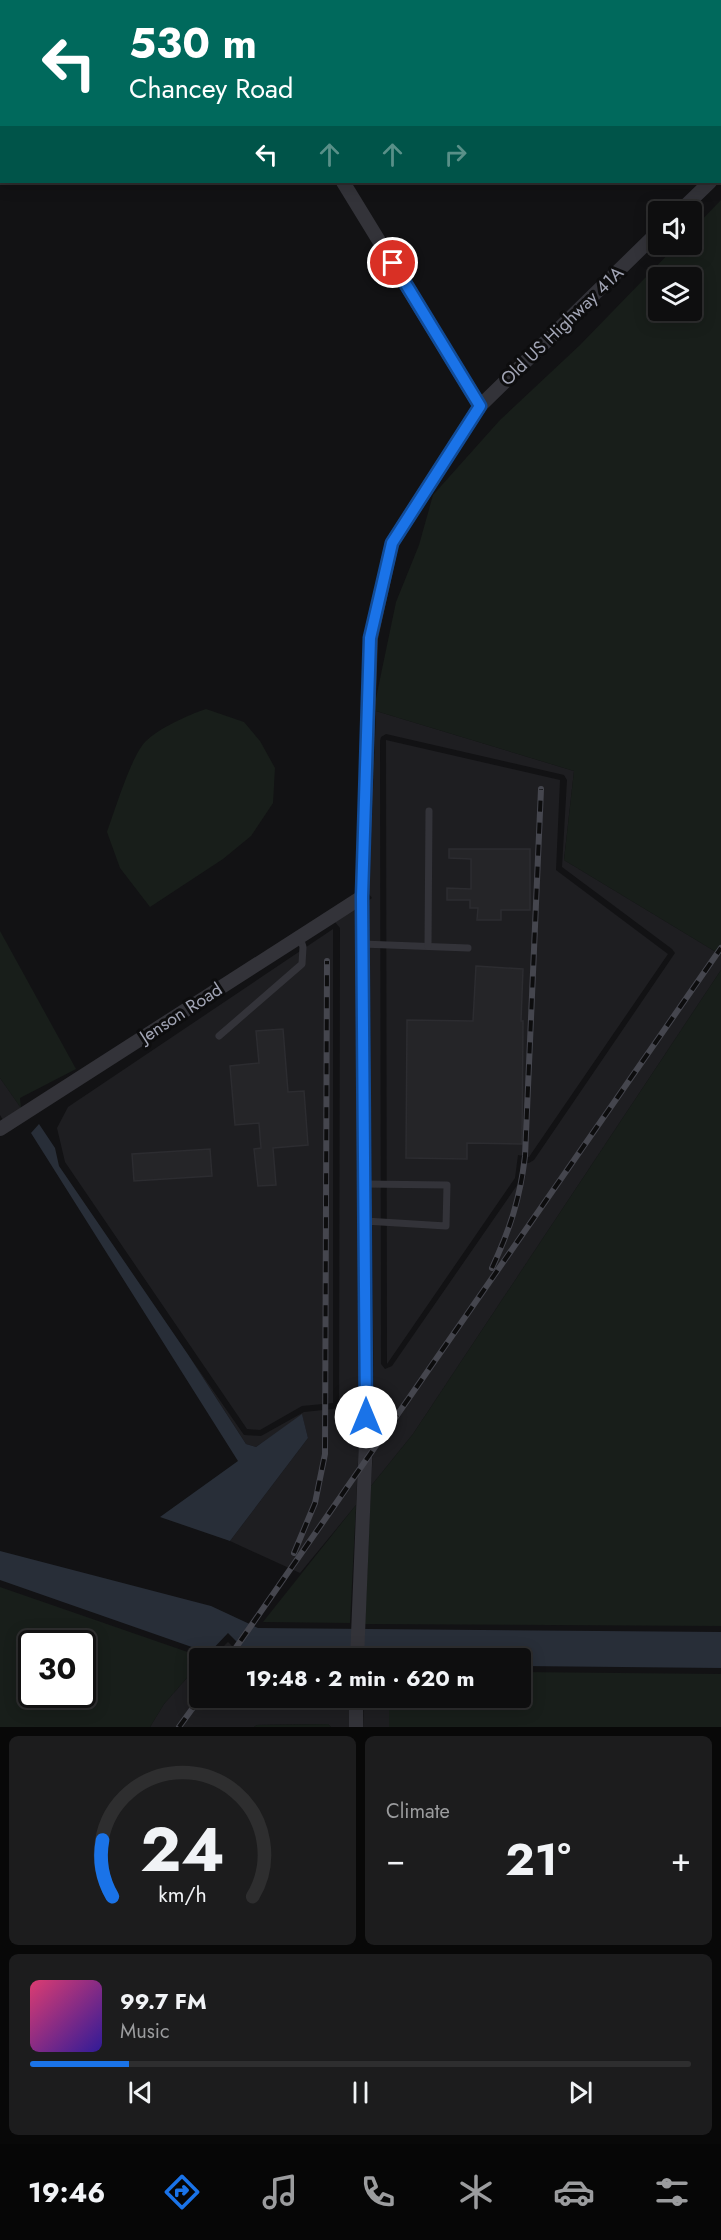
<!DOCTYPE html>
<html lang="en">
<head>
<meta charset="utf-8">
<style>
	body { margin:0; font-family:Jost,sans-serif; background:#1c1c1d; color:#f1f3f6; height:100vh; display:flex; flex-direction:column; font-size:22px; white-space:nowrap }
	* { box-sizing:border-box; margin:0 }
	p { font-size:20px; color:#9b9c9e }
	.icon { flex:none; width:33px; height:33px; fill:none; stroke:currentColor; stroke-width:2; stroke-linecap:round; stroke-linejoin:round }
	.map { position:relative; height:1727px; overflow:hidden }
	.details { display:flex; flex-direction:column; gap:9px; padding:9px; background:#080808; flex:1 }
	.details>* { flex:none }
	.hud { position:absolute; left:0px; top:0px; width:722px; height:183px; box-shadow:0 3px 15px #0003,0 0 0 2px #2e2e2f; background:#00695c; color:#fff; overflow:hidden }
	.fabs { position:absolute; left:648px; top:201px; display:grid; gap:12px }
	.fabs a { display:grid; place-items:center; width:54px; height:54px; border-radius:6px; background:#0e0e0f; box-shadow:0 3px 15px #0003,0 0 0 2px #2e2e2f; font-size:30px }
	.speed { position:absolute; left:18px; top:1630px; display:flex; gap:12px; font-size:30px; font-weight:700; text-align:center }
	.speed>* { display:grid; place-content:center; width:78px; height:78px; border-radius:50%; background:#0e0e0f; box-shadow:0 3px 15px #0003,0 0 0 2px #2e2e2f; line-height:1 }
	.speed .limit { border:3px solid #111; border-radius:9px; background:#fff; color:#111 }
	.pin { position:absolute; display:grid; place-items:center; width:51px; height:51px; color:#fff; margin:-26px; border:3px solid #fff; border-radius:50%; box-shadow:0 2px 6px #0007 }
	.me { position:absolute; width:66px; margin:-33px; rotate:0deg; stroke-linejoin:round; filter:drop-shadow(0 0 4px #0008) }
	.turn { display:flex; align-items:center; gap:21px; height:126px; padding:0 30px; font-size:27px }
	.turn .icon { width:78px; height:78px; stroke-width:2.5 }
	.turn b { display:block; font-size:42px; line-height:51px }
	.lanes { display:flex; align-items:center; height:57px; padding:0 30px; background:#0003; justify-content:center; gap:30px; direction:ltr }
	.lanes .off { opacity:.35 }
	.big { font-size:45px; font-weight:700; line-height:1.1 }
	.details .card { flex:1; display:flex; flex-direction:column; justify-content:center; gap:9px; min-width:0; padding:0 21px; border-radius:9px; background:#1c1c1d }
	.details .dial { align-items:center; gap:0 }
	.dial svg { height:156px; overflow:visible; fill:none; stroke:#2e2e2f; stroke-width:7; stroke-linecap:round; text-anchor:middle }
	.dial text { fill:#f1f3f6; stroke:none }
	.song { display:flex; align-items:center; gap:18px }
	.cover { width:72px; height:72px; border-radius:9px; background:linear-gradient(135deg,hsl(340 70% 55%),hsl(250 70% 35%)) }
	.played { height:6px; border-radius:3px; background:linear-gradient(90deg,#1a73e8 15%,#2e2e2f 15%) }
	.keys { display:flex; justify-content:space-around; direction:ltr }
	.heat { display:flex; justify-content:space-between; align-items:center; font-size:33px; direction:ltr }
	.details .tiles { flex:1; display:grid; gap:9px; grid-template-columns:1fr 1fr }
	.card:last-child { grid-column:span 2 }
	.trip { position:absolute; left:189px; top:1648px; width:342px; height:60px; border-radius:6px; background:#0e0e0f; box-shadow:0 3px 15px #0003,0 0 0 2px #2e2e2f; font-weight:700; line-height:60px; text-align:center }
	.dock { display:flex; height:96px; justify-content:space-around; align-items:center; background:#060606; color:#9b9c9e }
	.dock .icon { width:42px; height:42px }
	.dock .active { color:#1a73e8 }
	.dock b { font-size:27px; color:#f1f3f6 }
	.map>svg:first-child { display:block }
</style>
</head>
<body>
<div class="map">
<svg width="721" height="1727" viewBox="0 0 721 1727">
	<rect width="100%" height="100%" fill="#121214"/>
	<g fill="#1e1e21" fill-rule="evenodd">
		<path d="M376,711L574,771L564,860L721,955V970L413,1434L371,1486L374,1431L369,900L372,898L369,894ZM386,734L564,775L567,780L562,867L672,949L675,953L534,1160L529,1163L523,1162L520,1181L392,1366L385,1369L381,1364L380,741L381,737Z"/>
		<polygon points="386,740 560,780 556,870 668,954 529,1157 518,1155 515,1178 387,1364"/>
		<polygon points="355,910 359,1439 356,1505 300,1573 230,1541 308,1438 302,1415 256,1447 246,1444 189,1356 244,1435 261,1436 304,1412 333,1409 339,1405 340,928 335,922"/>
		<polygon points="333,929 333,1403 302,1406 260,1430 247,1429 65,1162 57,1128 68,1107"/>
		<polygon points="0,1078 21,1108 3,1120 0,1115"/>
		<polygon points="228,1642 245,1659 204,1659 212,1658"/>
		<polygon points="199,1664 200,1698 349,1698 349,1727 331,1727 328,1724 257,1725 254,1727 150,1727 164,1704"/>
		<polygon points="364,1698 389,1698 389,1727 363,1727"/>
	</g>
	<g fill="#181e1a" fill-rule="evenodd">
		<polygon points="0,0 721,0 721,158 720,2 1,2"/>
		<path d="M721,200V955L564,860L574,771L376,711V698L396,602L419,545L433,495L500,420L580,345L677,245L692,244V230ZM658,278H692V310H658Z"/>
		<path d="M206,709L244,722L260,741L275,768L273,803L251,836L223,859L150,907L120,868L107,832C115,810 131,757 145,742C159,728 188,715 206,709Z"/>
		<polygon points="0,931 76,1069 20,1098 21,1108 0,1078"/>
		<polygon points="721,970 721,1626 365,1624 371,1486 413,1434"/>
		<polygon points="356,1505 350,1623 263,1622"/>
		<path d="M0,1587L205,1658L200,1659L199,1664L164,1704L150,1727H0ZM32,1644H82V1695H32Z"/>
		<polygon points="521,1672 721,1674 721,1727 389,1727 389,1698 520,1698"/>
		<polygon points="328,1724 331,1727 254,1727 257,1725"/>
	</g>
	<g fill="#282e38">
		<polygon points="39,1124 55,1148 59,1166 189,1356 246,1444 256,1447 302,1414 308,1438 230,1541 160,1517 238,1461 31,1133"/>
		<polygon points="0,1551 211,1606 258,1628 721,1632 721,1668 521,1666 520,1659 254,1659 228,1633 209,1653 0,1580"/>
	</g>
	<g fill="#252528" stroke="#2c2c30" stroke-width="1.5">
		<polygon points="449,849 530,849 530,910 501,910 501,920 477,920 478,908 470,908 470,900 447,900 447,888 471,889 471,859 449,858"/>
		<polygon points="476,966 523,969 521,1021 523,1021 522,1144 467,1143 467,1159 406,1158 407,1020 473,1021"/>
		<polygon points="283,1029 288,1092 304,1091 308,1145 273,1148 276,1185 258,1186 254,1149 261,1148 259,1123 235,1125 230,1066 259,1063 256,1031"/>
		<polygon points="210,1149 212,1176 134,1181 132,1154"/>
	</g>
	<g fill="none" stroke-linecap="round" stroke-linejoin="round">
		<g stroke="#333339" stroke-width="7">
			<polyline points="239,2 241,0"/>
			<polyline points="0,57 2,58"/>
			<polyline points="362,944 468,948"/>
			<polyline points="428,946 429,811"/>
			<polyline points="219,1036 302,964 303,947 300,937"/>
			<polyline points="364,1184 447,1185 446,1226 365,1221"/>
		</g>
		<g stroke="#333339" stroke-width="14">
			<polyline points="221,0 222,2"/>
			<polyline points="0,69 2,68"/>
			<polyline points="720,174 721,173"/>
			<polyline points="343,182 480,406"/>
			<polyline points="679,212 710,182"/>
			<polyline points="0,1129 362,897"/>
			<polyline points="357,1659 366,1439 362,897 371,638 392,543 480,406 658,232"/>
			<polyline points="356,1727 356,1698"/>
		</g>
		<g stroke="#45464e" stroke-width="6">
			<g id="rail">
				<path d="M492,1268C510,1229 520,1199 525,1156L541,789"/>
				<polyline points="294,1553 315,1503 325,1454 327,961"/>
				<polyline points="228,1659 721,948"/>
				<polyline points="179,1727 200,1698"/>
			</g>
		</g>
		<use href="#rail" stroke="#0d0d0e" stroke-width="4" stroke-dasharray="11" stroke-linecap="butt"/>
	</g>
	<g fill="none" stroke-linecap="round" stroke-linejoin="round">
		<g stroke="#114b97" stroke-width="15">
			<polyline id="route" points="366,1417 362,897 370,638 392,543 480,406 393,263"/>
		</g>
		<use href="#route" stroke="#1a73e8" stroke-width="10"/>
	</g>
	<g text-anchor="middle" stroke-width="6" stroke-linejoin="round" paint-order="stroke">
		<g font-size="18" fill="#a2a5b5" stroke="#0d0d0e">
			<text transform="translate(562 326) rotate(-44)" y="6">Old US Highway 41A</text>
			<text transform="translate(181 1013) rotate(-33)" y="6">Jenson Road</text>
		</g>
	</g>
</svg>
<div class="fabs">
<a><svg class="icon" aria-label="sound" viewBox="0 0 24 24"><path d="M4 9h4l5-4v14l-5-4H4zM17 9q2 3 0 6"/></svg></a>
<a><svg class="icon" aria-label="layers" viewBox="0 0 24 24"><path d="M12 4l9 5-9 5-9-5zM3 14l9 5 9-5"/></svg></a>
</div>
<div class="speed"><div class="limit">30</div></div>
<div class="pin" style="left:393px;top:263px;background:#d93025"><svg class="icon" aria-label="arrive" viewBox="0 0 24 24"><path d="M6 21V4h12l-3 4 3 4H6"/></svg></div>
<svg class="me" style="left:366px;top:1417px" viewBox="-20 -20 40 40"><circle r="19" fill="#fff"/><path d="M0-13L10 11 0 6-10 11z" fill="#1a73e8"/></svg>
<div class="trip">19:48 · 2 min · 620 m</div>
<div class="hud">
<div class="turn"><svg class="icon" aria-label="left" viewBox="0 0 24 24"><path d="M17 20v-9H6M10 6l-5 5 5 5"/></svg><div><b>530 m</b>Chancey Road</div></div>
<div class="lanes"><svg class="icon" aria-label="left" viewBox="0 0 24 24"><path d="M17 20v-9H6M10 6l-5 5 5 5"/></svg><svg class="icon off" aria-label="ahead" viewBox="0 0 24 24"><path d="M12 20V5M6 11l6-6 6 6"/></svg><svg class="icon off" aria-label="ahead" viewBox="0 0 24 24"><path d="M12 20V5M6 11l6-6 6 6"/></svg><svg class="icon off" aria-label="right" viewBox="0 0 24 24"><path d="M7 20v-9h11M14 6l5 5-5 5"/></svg></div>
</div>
</div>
<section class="details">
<div class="tiles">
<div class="card dial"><svg viewBox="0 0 100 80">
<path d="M14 69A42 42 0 1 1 86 69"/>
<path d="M14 69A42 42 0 0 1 9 40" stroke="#1a73e8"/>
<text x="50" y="56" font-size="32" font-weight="700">24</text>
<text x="50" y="72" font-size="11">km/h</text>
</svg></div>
<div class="card"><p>Climate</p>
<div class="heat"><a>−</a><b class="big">21°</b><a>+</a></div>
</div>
<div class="card">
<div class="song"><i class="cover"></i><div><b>99.7 FM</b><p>Music</p></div></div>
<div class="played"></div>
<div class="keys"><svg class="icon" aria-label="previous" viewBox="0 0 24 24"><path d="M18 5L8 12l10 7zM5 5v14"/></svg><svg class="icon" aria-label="pause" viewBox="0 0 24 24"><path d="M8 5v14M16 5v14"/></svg><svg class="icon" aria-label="next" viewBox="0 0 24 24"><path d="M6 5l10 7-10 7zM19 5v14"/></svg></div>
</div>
</div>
</section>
<nav class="dock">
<b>19:46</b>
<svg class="icon active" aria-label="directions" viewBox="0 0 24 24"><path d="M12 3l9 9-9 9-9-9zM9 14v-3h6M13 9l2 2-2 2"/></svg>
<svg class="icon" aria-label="music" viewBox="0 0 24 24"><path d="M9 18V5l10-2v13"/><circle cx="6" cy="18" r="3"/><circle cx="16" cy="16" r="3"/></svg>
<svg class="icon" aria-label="phone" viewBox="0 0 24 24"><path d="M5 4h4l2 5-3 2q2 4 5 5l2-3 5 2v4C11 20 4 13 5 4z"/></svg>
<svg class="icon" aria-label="climate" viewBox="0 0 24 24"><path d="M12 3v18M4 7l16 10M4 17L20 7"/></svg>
<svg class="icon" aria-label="car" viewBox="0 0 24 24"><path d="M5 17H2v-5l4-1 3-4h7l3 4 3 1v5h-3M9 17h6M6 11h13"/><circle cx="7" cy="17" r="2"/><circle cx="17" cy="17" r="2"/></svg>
<svg class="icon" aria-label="filters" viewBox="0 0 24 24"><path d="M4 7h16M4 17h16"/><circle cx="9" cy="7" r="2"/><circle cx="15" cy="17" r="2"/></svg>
</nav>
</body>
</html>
